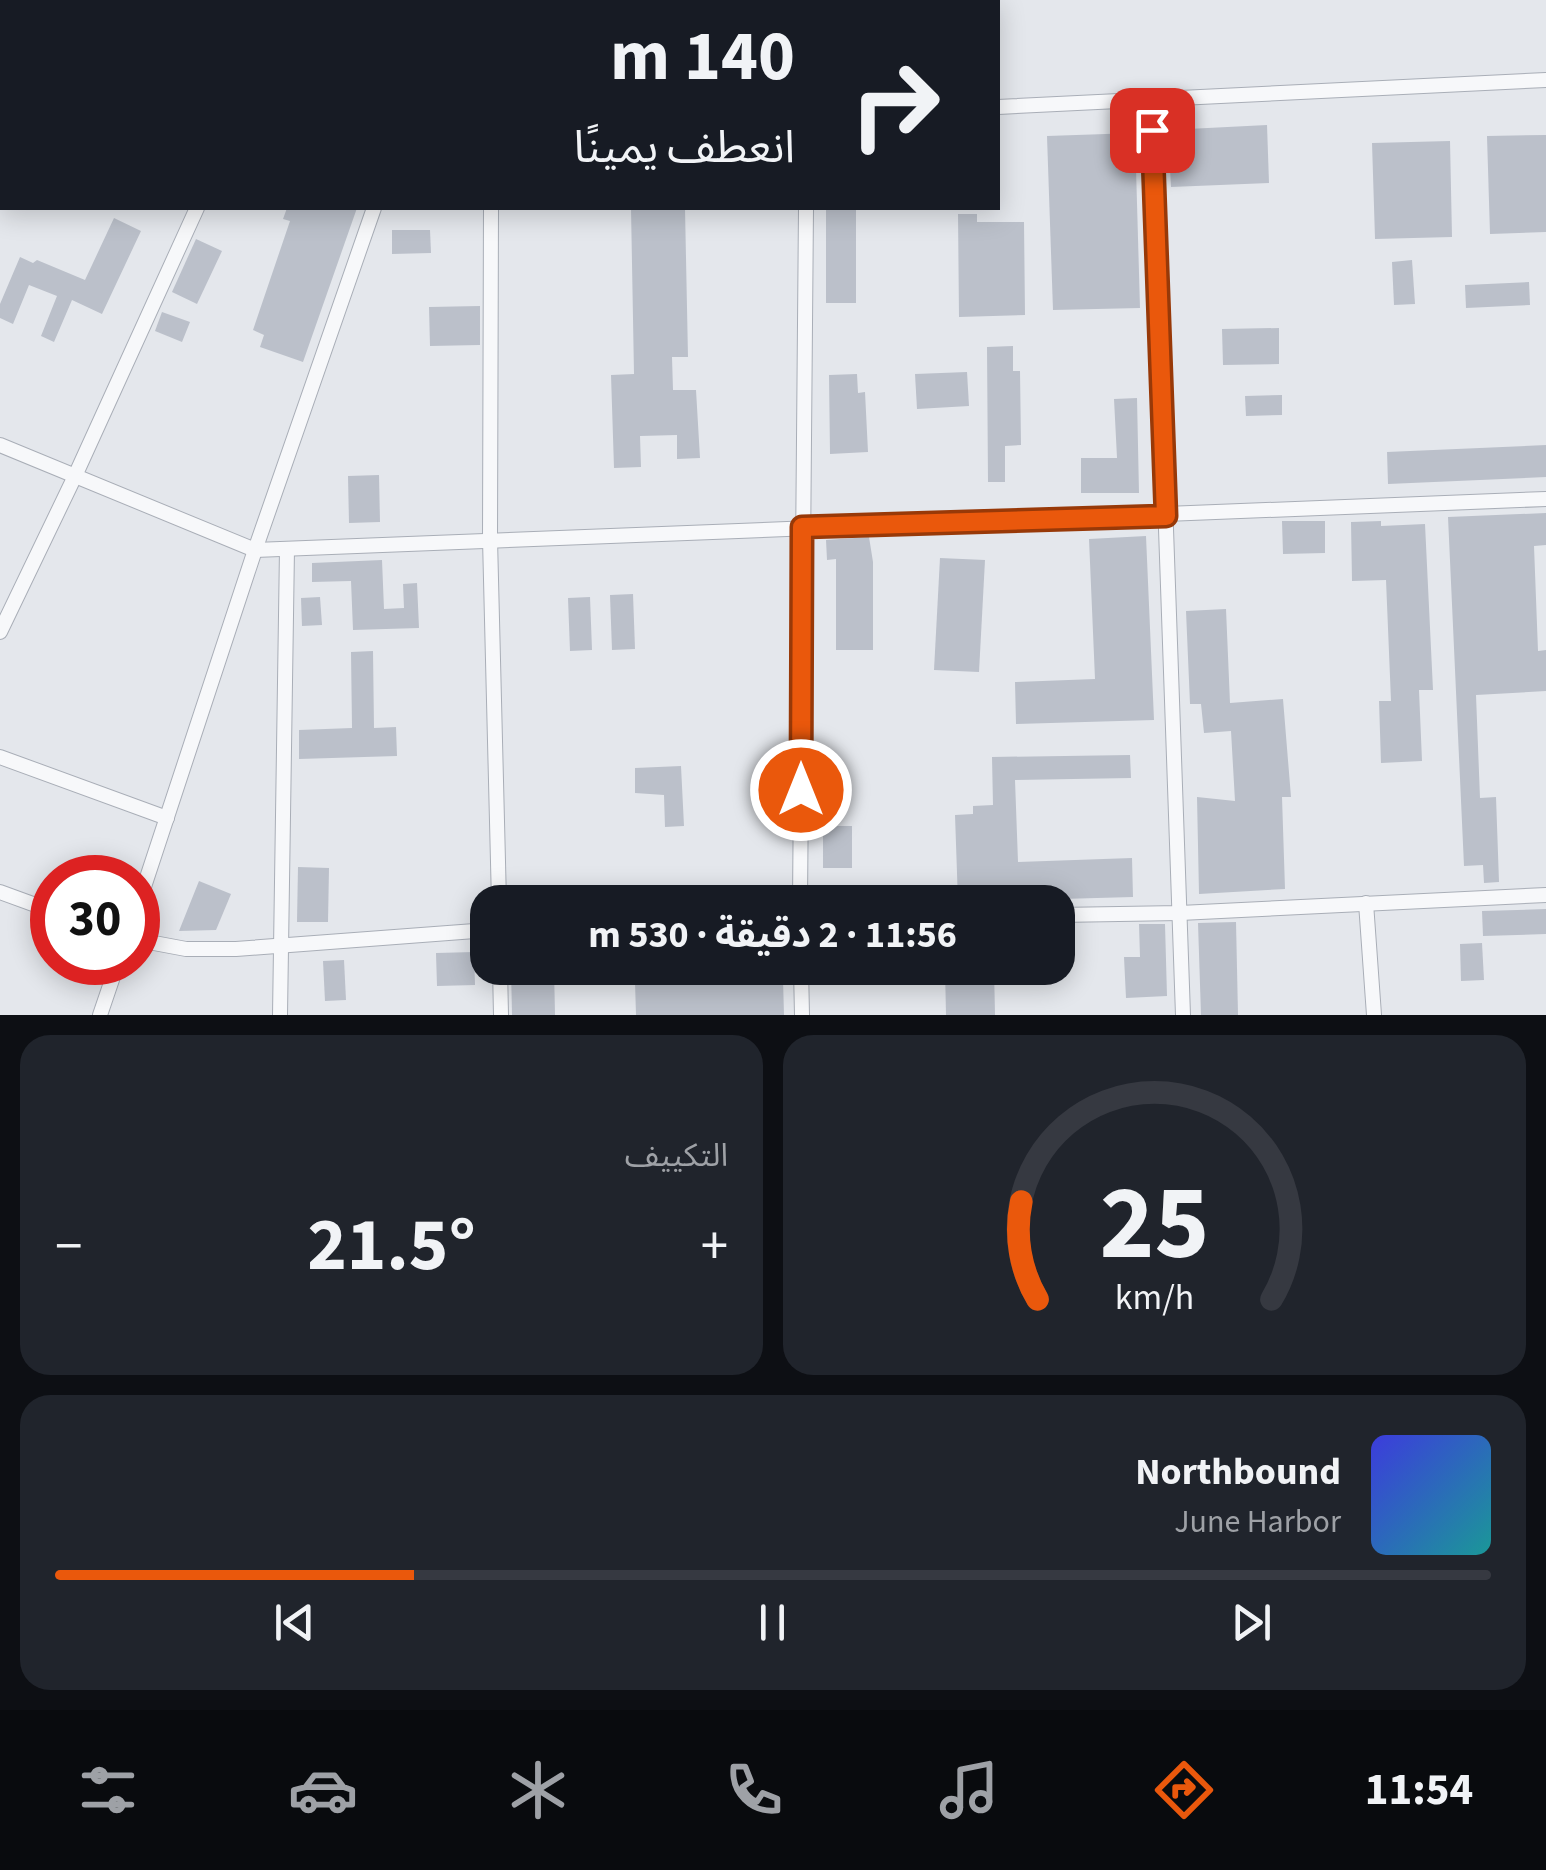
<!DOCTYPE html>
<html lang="ar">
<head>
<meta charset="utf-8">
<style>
	body { margin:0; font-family:"Source Sans 3","Noto Sans Arabic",sans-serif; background:#20242c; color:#f1f3f6; direction:rtl; height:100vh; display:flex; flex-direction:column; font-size:38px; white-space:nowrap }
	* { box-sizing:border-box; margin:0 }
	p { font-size:32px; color:#9ea1a6 }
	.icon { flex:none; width:55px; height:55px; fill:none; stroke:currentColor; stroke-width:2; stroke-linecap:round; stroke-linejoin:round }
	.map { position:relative; height:1015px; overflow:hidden; direction:ltr }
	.details { display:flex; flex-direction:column; gap:20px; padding:20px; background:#0d0f14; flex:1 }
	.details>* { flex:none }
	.banner { position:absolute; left:0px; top:0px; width:1000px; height:210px; box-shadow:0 5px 25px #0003; direction:rtl; background:#171b24; color:#f1f3f6; overflow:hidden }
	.speed { position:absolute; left:30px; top:855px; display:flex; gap:20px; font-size:50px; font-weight:700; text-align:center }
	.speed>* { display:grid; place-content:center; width:130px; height:130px; border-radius:50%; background:#171b24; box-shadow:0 5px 25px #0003; line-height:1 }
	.speed .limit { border:15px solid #d22; background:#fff; color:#111 }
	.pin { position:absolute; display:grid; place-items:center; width:85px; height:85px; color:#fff; margin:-42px; border-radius:20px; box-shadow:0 5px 15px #0006 }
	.me { position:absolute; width:110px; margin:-55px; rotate:0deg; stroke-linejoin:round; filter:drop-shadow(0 0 8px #0008) }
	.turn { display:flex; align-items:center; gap:35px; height:210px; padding:0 40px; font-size:45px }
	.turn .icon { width:130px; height:130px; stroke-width:2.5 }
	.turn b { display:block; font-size:70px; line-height:85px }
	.big { font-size:75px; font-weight:700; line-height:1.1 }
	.details .tile { flex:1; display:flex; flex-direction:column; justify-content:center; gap:15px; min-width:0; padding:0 35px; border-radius:30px; background:#20242c }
	.details .dial { align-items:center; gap:0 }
	.dial svg { height:260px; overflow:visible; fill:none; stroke:#363941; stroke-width:7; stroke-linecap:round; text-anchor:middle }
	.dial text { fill:#f1f3f6; stroke:none }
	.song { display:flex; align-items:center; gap:30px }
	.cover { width:120px; height:120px; border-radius:15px; background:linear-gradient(135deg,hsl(240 70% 55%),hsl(180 70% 35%)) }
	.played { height:10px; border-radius:5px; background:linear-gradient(90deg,#ea580c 25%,#363941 25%) }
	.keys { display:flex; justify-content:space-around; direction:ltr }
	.heat { display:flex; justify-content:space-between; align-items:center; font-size:55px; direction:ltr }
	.details .tiles { flex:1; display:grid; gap:20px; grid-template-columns:1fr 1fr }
	.tile:last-child { grid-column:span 2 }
	.trip { position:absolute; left:470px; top:885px; width:605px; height:100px; border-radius:30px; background:#171b24; box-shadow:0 5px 25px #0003; font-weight:700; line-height:100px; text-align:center; direction:rtl }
	.menu { display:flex; height:160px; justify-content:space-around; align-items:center; background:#090b0e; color:#9ea1a6 }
	.menu .icon { width:70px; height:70px }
	.menu .selected { color:#ea580c }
	.menu b { font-size:45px; color:#f1f3f6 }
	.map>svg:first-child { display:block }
</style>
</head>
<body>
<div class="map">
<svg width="1546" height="1015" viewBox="0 0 1546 1015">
	<rect width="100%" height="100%" fill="#e4e7ec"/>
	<g fill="#bbc0ca">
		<polygon points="1267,125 1269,183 1171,187 1168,130"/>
		<polygon points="1135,133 1140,308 1053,310 1047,136"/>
		<polygon points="1546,135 1546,232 1490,234 1487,136"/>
		<polygon points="1450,141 1452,237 1375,239 1372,143"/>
		<polygon points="287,208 357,208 303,362 260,347 264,335 253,330 290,221 283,219"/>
		<polygon points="631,208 685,208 688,357 672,357 673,390 696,390 700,458 677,459 677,435 640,436 641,467 614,468 611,375 634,374"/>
		<rect x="826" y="208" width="30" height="95"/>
		<polygon points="958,214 977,214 977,222 1024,222 1025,315 959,317"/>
		<polygon points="114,218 141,231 102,314 72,300 54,342 41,336 57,296 29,285 13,324 0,318 0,304 20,257 33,263 37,260 85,280"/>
		<polygon points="392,230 430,230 431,253 392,254"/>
		<polygon points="196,239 222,251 197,304 172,292"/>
		<polygon points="1412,260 1415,304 1394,305 1392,262"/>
		<polygon points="1529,282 1530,305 1466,308 1465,285"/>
		<polygon points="480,306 480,345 430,346 429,307"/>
		<polygon points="162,312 190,322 182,342 155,331"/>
		<polygon points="1279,328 1279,364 1223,365 1222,329"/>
		<polygon points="1013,346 1013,371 1020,371 1021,445 1005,446 1005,482 988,482 987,347"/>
		<polygon points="967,372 969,406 917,409 915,374"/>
		<polygon points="857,374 858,393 865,392 868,452 830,454 829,375"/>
		<polygon points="1282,395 1282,415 1246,416 1245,396"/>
		<polygon points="1137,398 1139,493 1081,493 1081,458 1117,458 1114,399"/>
		<polygon points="1546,445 1546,477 1388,484 1387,452"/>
		<polygon points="379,475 380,522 349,523 348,476"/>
		<polygon points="1546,513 1546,545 1534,546 1538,651 1546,650 1546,691 1476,695 1480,798 1496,797 1499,882 1484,883 1483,865 1464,866 1448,517"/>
		<polygon points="1282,521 1325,521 1325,553 1283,554"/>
		<polygon points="1381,521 1381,526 1425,524 1433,690 1419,690 1422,761 1381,763 1379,701 1391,701 1386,580 1352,581 1351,522"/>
		<polygon points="1146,536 1154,720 1016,724 1015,682 1095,679 1089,539"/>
		<polygon points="869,537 873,562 873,650 836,650 836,559 827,560 826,540"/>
		<polygon points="940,558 985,560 979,672 934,670"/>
		<polygon points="382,560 384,609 404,608 403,584 417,583 419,628 353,630 351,581 312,582 312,563"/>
		<polygon points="633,594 635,649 612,650 610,595"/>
		<polygon points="320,597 322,625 302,626 301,598"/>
		<polygon points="590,597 592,650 570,651 568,598"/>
		<polygon points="1226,609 1230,703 1283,699 1291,797 1282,797 1285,889 1199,894 1197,797 1235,801 1231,731 1204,733 1201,704 1190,704 1186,611"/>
		<polygon points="373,651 374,728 396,727 397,756 299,759 299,730 352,728 351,652"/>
		<polygon points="1130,755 1131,778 1015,780 1018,862 1132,858 1133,897 958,902 955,815 973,814 973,806 993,805 992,757"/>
		<polygon points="681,766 684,826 665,827 664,795 635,793 635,768"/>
		<rect x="823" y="826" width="29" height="42"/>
		<polygon points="298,867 329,868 328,922 297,922"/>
		<polygon points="199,881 231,894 216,930 179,931"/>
		<polygon points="1546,909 1546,934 1483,936 1482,911"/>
		<polygon points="1236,922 1238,1015 1201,1015 1198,923"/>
		<polygon points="1139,924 1165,924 1167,996 1126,998 1124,957 1140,957"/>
		<polygon points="1482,943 1484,980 1461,981 1460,944"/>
		<polygon points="474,952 475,985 437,986 436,953"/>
		<polygon points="344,960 346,1000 325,1001 323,961"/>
		<polygon points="511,968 554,968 555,1015 512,1015"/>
		<polygon points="587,968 786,968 786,979 783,979 784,1015 636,1015 635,982 587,983"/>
		<polygon points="945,968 994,968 995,1015 946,1015"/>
	</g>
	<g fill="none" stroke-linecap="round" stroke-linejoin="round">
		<g stroke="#a9aeb7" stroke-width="16">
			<g id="street">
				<polyline points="334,2 334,0"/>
				<polyline points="494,2 494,0"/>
				<polyline points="1151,100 1183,1015"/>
				<polyline points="998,107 1546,80"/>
				<polyline points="0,125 2,126"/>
				<polyline points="491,208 490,539 499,902"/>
				<polyline points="0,445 255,550 1546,499"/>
				<polyline points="0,632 75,476 197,208"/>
				<polyline points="0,757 167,818"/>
				<polyline points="0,892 52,911"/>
				<polyline points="800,902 806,208"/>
				<polyline points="1366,903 1374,1015"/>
				<polyline points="138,905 255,550 374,208"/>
				<polyline points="1058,915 1180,913 1546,895"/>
				<polyline points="138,940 186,949 236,949 488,930"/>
				<polyline points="500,968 501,1015"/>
				<polyline points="801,968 802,1015"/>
				<polyline points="100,1015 118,962"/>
				<polyline points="280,1015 287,549"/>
			</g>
		</g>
		<g stroke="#8b94a3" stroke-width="28">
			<g id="highway">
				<polyline points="59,2 60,0"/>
				<polyline points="0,173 2,165"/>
			</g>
		</g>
		<use href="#street" stroke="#f7f8fa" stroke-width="14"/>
		<use href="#highway" stroke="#fff" stroke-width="25"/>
	</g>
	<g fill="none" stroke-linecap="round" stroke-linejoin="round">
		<g stroke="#983908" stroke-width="25">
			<polyline id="route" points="801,790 802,527 1166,516 1152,130"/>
		</g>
		<use href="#route" stroke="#ea580c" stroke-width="18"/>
	</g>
</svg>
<div class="speed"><div class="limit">30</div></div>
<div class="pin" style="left:1152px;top:130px;background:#d93025"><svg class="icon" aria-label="arrive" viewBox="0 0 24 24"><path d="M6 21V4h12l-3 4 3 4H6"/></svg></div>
<svg class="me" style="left:801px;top:790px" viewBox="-20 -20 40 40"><circle r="17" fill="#ea580c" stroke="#fff" stroke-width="3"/><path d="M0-11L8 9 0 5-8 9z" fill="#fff"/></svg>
<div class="trip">11:56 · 2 دقيقة · 530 m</div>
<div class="banner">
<div class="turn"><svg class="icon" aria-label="right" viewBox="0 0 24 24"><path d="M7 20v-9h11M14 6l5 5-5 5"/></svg><div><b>140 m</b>انعطف يمينًا</div></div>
</div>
</div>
<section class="details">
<div class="tiles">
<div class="tile dial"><svg viewBox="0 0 100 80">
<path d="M14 69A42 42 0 1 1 86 69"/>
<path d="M14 69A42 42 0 0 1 9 39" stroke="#ea580c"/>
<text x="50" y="56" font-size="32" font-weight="700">25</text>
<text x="50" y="72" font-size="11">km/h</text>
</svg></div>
<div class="tile"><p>التكييف</p>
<div class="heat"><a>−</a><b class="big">21.5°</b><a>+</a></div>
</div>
<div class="tile">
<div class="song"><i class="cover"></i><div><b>Northbound</b><p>June Harbor</p></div></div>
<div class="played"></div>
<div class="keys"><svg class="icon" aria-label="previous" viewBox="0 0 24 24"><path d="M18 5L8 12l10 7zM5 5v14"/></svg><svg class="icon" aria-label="pause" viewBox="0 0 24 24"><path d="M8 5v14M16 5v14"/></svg><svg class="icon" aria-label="next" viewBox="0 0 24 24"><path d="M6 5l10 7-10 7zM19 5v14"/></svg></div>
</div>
</div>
</section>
<nav class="menu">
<b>11:54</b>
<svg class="icon selected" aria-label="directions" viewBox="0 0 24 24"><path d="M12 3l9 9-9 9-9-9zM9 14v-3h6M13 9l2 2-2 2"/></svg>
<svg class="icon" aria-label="music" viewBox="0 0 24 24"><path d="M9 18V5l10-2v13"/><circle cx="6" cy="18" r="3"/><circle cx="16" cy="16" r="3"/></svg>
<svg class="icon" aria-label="phone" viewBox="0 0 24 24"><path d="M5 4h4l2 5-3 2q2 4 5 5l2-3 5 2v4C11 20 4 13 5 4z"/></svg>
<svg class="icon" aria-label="climate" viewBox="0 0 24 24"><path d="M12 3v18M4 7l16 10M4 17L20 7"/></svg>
<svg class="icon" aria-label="car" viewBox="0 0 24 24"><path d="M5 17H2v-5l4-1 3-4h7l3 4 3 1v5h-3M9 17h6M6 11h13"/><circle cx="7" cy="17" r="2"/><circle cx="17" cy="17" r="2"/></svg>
<svg class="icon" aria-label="filters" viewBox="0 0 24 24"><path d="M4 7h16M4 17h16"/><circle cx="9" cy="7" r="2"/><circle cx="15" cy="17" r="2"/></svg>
</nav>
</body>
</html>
